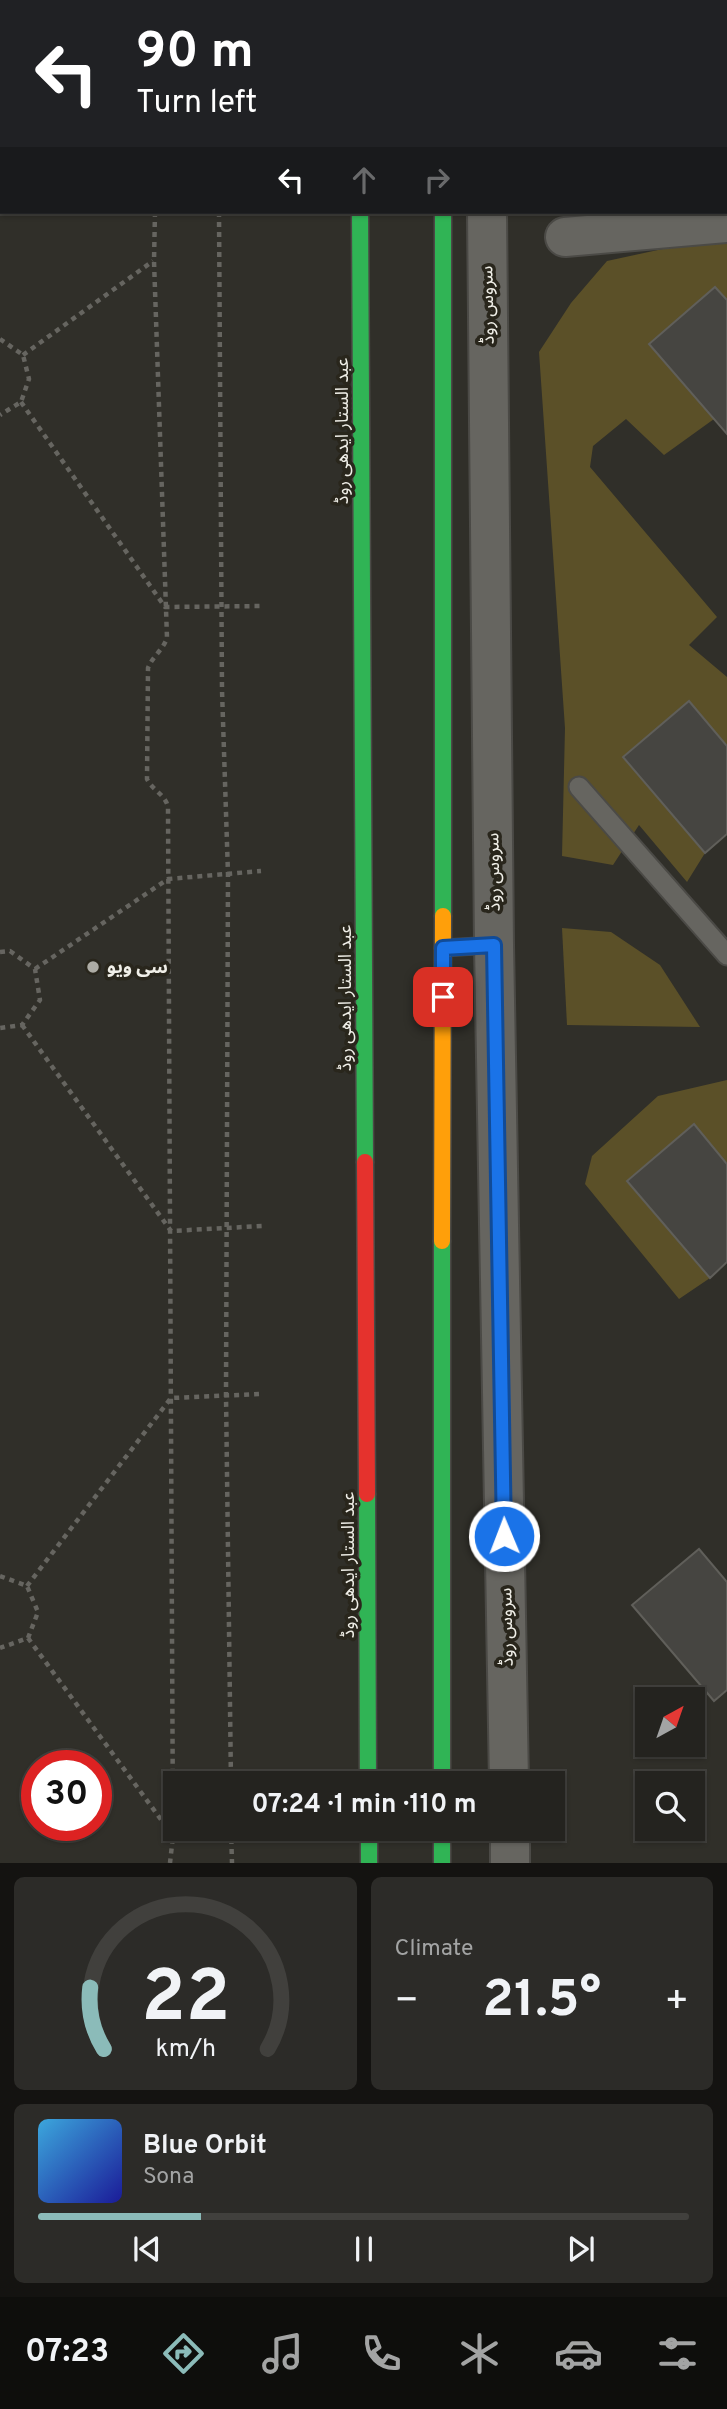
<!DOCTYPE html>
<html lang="en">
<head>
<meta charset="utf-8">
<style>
	body { margin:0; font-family:Overpass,"Noto Sans Arabic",sans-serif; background:#2c2b28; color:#f1f3f6; height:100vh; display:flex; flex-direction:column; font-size:26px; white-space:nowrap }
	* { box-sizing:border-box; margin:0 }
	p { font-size:23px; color:#a3a4a4 }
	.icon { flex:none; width:38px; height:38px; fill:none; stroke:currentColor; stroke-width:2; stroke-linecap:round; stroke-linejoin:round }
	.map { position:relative; height:1863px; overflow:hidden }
	.sheet { display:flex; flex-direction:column; gap:14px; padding:14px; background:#141311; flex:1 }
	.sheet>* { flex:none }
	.guide { position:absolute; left:0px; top:0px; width:728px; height:214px; box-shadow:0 2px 5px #0004,0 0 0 2px #41403d; background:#202124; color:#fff; overflow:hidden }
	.needle { width:46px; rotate:40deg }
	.tools { position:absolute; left:635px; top:1687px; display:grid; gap:14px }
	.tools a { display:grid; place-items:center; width:70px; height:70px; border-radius:0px; background:#24231f; box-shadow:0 2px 5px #0004,0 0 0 2px #41403d; font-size:35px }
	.speed { position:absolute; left:21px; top:1750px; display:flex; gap:14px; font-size:35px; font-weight:700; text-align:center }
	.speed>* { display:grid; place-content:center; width:91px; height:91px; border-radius:50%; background:#24231f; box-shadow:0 2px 5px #0004,0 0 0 2px #41403d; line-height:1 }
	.speed .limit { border:10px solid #d22; background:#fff; color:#111 }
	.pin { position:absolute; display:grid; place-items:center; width:60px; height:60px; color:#fff; margin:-30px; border-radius:14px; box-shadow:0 4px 10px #0006 }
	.me { position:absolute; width:77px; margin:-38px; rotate:359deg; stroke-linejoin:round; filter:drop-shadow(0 0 5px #0008) }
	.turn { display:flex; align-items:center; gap:24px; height:147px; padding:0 21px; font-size:32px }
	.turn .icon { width:91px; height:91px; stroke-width:2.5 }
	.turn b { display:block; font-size:49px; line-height:60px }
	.lanes { display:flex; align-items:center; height:66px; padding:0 21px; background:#0003; justify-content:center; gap:35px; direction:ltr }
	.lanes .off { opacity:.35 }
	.big { font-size:52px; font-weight:700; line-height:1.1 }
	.sheet .tile { flex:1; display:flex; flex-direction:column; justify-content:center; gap:10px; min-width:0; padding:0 24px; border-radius:10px; background:#2c2b28 }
	.sheet .dial { align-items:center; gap:0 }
	.dial svg { height:182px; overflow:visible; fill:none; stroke:#41403d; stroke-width:7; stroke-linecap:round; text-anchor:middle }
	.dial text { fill:#f1f3f6; stroke:none }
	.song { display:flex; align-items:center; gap:21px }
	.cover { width:84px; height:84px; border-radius:10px; background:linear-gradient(135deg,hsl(200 70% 55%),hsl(240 70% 35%)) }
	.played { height:7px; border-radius:4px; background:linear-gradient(90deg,#8bbbb9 25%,#41403d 25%) }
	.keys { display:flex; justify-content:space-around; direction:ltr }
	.heat { display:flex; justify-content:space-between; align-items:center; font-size:38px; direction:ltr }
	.sheet .tiles { flex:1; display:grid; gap:14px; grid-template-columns:1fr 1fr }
	.tile:last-child { grid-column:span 2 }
	.trip { position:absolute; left:163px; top:1771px; width:402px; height:70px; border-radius:0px; background:#24231f; box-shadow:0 2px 5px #0004,0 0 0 2px #41403d; font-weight:700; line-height:70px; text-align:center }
	.tabs { display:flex; height:112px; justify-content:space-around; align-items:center; background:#0e0e0c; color:#a3a4a4 }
	.tabs .icon { width:49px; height:49px }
	.tabs .current { color:#8bbbb9 }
	.tabs b { font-size:32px; color:#f1f3f6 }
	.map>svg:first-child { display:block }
</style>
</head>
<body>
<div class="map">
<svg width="727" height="1863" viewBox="0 0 727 1863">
	<rect width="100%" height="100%" fill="#302f29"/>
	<g fill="#5b5028">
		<polygon points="727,235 727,300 715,287 714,419 664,455 626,419 593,446 590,467 717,617 689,645 727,677 727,746 689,701 623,757 705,853 687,882 639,825 613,865 562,856 565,728 539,352 571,303 607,261"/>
		<polygon points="562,928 611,932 660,965 700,1027 567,1025"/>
		<polygon points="727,1080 727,1164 693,1125 627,1181 710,1278 679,1299 585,1184 592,1156 658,1096"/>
	</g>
	<g fill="#464541" stroke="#605f5a" stroke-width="2">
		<polygon points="715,287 727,300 727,434 649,344"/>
		<polygon points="689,701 727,746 727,834 705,853 623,757"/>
		<polygon points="694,1124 727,1164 727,1262 710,1278 627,1181"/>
		<polygon points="699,1549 727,1582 727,1690 714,1701 632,1605"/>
	</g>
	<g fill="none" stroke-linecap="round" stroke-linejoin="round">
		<g stroke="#4b4a46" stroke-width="23">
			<polyline id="lane" points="579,787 727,955"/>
		</g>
		<g stroke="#4b4a46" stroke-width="42">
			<g id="street">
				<polyline points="486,0 486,2"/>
				<polyline points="487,212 494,945 509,1783"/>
				<polyline points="565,237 727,223"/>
				<polyline points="510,1829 510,1863"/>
			</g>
		</g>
		<g stroke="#4b4a46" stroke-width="19">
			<g id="fast">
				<polyline points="358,0 358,2"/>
				<polyline points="360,212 365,1162"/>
				<polyline points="443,916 443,212"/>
				<polyline points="443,948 494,945"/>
				<polyline points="367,1494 368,1783"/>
				<polyline points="442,1783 442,1241"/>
				<polyline points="369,1829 369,1863"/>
				<polyline points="442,1829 442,1863"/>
			</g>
		</g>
		<g stroke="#4b4a46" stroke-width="19">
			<g id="slow">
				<polyline points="441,0 441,2"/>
				<polyline points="442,1241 443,916"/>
			</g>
		</g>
		<g stroke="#4b4a46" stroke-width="19">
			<polyline id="jam" points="365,1162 367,1494"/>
		</g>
		<g stroke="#666560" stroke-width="4.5" stroke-dasharray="5 5" stroke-linecap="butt">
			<polyline points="218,0 218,2"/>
			<polyline points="157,2 157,0"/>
			<path d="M155,212L154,261L167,638C163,650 152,657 148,668L147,779C153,791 165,794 168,807L173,1836L170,1863"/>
			<polyline points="219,212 222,690 228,874 226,1395 231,1783"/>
			<polyline points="0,339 23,355 29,379 21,402 0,415"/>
			<polyline points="23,355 153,261"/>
			<polyline points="21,402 165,607 262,606"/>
			<polyline points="0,952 10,951 35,969 40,1000 22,1025 0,1028"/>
			<polyline points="35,969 168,879 261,871"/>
			<polyline points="22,1025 171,1231 262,1226"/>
			<polyline points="0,1576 27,1586 38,1612 28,1638 0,1648"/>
			<polyline points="27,1586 171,1398 259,1394"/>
			<polyline points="28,1638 173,1836 262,1833"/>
			<polyline points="231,1829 232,1863"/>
		</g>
		<use href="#lane" stroke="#666560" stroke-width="19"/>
		<use href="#street" stroke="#666560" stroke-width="38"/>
		<use href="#fast" stroke="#30b455" stroke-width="16"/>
		<use href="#slow" stroke="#ff9f0a" stroke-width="16"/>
		<use href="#jam" stroke="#e5322d" stroke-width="16"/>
	</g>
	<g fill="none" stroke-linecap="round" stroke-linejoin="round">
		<g stroke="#114b97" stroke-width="18">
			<polyline id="route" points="443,997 443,948 494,945 504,1536"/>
		</g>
		<use href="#route" stroke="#1a73e8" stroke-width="12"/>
	</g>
	<circle fill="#adaca5" stroke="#29261c" stroke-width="2.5" cx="93" cy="967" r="7"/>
	<g text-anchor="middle" stroke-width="7" stroke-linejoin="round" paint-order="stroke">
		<g font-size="18" fill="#f0efe8" stroke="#29261c">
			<text transform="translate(487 305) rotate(-91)" y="6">سروس روڈ</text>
			<text transform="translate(342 431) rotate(-90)" y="6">عبد الستار ایدھی روڈ</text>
			<text transform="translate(493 872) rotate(-91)" y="6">سروس روڈ</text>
			<text transform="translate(345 998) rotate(-90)" y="6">عبد الستار ایدھی روڈ</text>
			<text transform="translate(348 1565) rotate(-90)" y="6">عبد الستار ایدھی روڈ</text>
			<text transform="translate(506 1627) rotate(-91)" y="6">سروس روڈ</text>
		</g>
		<g font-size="18" font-weight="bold" fill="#f0efe8" stroke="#29261c" text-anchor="start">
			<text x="107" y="973">سی ویو</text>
		</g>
	</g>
</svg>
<div class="tools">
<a><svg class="needle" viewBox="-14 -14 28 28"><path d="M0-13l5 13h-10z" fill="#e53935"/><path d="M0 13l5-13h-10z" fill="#a3a4a4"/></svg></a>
<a><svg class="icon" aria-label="search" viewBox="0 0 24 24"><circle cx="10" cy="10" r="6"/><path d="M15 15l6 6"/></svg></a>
</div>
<div class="speed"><div class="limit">30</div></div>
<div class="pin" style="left:443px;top:997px;background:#d93025"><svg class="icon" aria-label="arrive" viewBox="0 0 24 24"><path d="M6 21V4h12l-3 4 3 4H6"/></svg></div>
<svg class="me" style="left:504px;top:1536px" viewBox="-20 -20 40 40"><circle r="17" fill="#1a73e8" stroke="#fff" stroke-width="3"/><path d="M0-11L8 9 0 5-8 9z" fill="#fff"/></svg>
<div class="trip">07:24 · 1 min · 110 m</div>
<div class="guide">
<div class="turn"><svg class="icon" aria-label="left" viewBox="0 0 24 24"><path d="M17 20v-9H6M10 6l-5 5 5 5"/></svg><div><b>90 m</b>Turn left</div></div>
<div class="lanes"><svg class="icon" aria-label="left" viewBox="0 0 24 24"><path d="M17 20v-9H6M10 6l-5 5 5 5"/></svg><svg class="icon off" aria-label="ahead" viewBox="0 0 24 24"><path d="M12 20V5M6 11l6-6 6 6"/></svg><svg class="icon off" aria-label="right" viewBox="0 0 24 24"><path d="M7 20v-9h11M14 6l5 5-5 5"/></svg></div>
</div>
</div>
<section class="sheet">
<div class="tiles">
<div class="tile dial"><svg viewBox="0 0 100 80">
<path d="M14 69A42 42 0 1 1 86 69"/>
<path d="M14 69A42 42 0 0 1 8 42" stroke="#8bbbb9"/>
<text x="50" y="56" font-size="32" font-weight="700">22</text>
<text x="50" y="72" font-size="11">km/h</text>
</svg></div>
<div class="tile"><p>Climate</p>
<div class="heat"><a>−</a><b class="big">21.5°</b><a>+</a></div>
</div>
<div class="tile">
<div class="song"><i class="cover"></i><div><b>Blue Orbit</b><p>Sona</p></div></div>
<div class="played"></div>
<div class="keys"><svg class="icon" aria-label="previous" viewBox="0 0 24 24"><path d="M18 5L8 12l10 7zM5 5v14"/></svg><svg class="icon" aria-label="pause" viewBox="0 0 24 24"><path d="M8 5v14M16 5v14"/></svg><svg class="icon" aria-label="next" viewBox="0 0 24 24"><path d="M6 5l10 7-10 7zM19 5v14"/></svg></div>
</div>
</div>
</section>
<nav class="tabs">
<b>07:23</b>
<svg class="icon current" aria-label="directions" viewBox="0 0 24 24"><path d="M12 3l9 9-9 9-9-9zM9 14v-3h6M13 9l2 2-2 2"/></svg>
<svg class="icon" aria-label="music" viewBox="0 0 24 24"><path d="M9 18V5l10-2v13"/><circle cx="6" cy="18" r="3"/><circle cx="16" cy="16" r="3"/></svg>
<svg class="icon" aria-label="phone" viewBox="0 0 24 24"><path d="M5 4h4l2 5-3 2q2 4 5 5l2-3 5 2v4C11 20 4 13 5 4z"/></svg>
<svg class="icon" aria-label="climate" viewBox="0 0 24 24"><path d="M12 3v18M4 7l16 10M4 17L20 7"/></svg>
<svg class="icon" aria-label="car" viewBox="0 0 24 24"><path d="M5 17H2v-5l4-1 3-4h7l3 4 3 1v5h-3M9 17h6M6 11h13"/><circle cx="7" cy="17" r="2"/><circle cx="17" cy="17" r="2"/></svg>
<svg class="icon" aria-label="filters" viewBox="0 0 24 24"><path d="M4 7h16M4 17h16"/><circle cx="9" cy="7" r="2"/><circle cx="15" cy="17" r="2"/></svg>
</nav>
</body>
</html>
